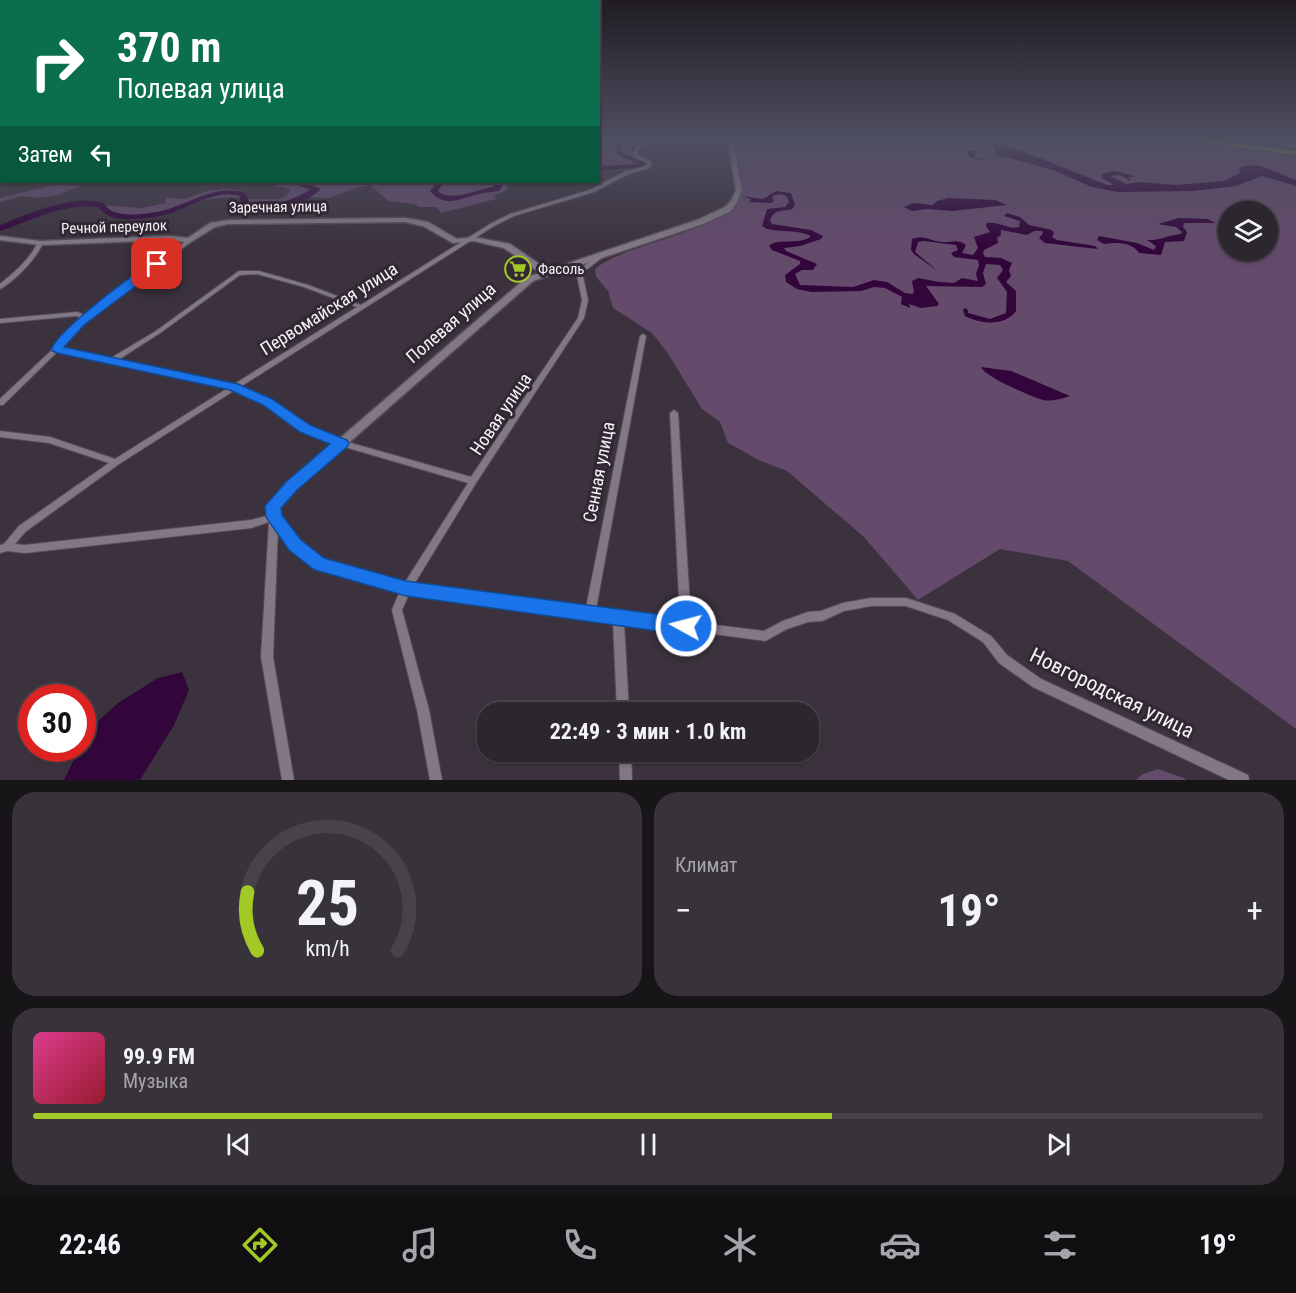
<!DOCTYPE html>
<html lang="ru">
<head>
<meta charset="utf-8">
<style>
	body { margin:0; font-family:"Roboto Condensed",sans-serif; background:#38323a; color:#f1f3f6; height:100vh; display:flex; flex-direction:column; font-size:22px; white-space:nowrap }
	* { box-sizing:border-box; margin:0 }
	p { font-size:20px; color:#a6a5aa }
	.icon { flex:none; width:33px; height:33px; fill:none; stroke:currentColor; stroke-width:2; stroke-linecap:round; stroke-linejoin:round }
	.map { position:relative; height:780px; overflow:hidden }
	.sheet { display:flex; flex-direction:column; gap:12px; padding:12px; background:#181519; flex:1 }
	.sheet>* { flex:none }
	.hud { position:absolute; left:0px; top:0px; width:600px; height:183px; box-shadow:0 2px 4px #0004,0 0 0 2px #48434a; background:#0b6e4f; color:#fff; overflow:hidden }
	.controls { position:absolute; left:1218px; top:201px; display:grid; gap:12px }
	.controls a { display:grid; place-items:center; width:60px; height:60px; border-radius:50%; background:#2c262e; box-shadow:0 2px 4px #0004,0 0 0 2px #48434a; font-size:30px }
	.speed { position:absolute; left:18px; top:684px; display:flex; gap:12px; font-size:30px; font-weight:700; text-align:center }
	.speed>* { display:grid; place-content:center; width:78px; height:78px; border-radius:50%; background:#2c262e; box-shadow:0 2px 4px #0004,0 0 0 2px #48434a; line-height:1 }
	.speed .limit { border:9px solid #d22; background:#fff; color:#111 }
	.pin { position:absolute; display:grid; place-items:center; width:51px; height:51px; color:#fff; margin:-26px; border-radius:12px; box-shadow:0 3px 9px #0006 }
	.me { position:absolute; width:66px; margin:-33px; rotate:277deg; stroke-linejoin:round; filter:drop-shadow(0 0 4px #0008) }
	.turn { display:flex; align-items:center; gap:21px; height:126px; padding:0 18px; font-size:27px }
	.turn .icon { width:78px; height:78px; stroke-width:2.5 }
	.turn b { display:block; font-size:42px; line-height:51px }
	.then { display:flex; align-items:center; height:57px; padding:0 18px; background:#0003; gap:12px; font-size:22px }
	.big { font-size:45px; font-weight:700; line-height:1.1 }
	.sheet .card { flex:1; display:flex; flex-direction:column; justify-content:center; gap:9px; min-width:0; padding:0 21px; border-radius:24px; background:#38323a }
	.sheet .dial { align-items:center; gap:0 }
	.dial svg { height:156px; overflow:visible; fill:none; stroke:#48434a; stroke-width:7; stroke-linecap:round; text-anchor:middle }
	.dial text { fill:#f1f3f6; stroke:none }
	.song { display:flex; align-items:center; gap:18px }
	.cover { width:72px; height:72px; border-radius:9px; background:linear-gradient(135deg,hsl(330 70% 55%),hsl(350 70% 35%)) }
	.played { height:6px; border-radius:3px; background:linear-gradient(90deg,#a3c927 65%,#48434a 65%) }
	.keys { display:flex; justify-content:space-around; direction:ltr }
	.heat { display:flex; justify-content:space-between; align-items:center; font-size:33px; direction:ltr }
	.sheet .tiles { flex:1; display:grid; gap:12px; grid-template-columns:1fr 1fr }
	.card:last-child { grid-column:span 2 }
	.trip { position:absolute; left:477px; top:702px; width:342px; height:60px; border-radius:24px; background:#2c262e; box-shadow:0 2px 4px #0004,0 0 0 2px #48434a; font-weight:700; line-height:60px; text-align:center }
	.tabs { display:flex; height:96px; justify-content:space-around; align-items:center; background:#120f12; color:#a6a5aa }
	.tabs .icon { width:42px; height:42px }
	.tabs .selected { color:#a3c927 }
	.tabs b { font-size:27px; color:#f1f3f6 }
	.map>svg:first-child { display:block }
</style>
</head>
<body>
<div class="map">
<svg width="1296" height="780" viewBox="0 0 1296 780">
	<rect width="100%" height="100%" fill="#3b323d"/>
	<g fill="#644a6b" fill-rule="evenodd">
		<polygon points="598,138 605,138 608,145 613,146 612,138 628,138 621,143 620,146 628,148 633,157 641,160 644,165 631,170 599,169"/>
		<path d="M731,138H1155L1296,156V729L1068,561L1000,549L918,600L864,537L787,471L761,461L728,443L720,422L702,409L667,352L652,333L613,308L608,291L596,277L595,269C625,242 735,231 741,192C744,175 735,154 731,138ZM1228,212H1268V250H1228Z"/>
		<path d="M266,182H291L310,191C295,202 263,213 247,200C262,195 280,207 291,190C282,185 274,188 266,182Z"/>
		<polygon points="297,182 467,182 470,185 486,182 509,182 507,190 494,195 496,199 441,213 437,207 419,207 415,204 389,201 370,185 352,189 329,198 305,197 316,188"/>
		<polygon points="53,185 80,186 57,195 38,198 22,196 0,202 0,198"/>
		<path d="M228,189L244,192L243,198C225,196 209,199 192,202C183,204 175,210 166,212C152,216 107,223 101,205L142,208L165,203L166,197L184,199L208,191Z"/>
		<polygon points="1158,769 1184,778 1186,780 1136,780 1143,774"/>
	</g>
	<g fill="#32063b">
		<path d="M982,138L1008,142L1010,143L1007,145L1107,185H1114L1102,178V174L1116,171L1136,177H1129L1131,181L1120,175L1110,176L1126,184L1140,182L1176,185L1224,181L1240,173L1239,168C1257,159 1279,174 1296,180V186L1262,176L1236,186L1192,191L1118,192L1092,187L1053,170L1006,157L995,156L983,160L970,157L966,151H976L974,157L986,159L996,155L994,147Z"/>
		<path d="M776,191L791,193L795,205L792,209C782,212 774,208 770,221L772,224L811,230L823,236L821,239L800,246L784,248L786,251L817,264L813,270H802L795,274L800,285L853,287L874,280L887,282L905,293L912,294L914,292L912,281L918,278L939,282L954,283L962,278L978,281L976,274L979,265L978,260L954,257L951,253L958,250L956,245L924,241L918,242L915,252L939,272L914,254L911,250L912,239C923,234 930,241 942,242C951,243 958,238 966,245L962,253L973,255L978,248L974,237L990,232L986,226L987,223C999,221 1009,230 1019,227L1020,221L1004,216L1007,213L1020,217L1029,225L1052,230L1054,234L1052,237L1057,240L1095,246L1098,249L1045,243L1039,238L1043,233L1042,231H1034L1027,235L1001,230V235L997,238L998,243L984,250L983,253L985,257L1001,258L1012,263L1009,270L1011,276L1006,282L1016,291V311C1004,327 981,324 965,316L963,310L965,308L968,310V313L990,319L1006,313L1007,292L997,278L1003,270L1000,265L986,264L983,273L986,284L982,287L926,286L939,304L937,306L921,308L909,304L910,308L901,304L902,297L885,288L874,287L861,291L811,292L797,289L786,282L785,275L800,264V261L772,250L769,246C778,237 800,246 811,236C795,228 772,234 762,226L767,209L785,207L789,202L787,197L782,194L772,196L774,201L771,203L749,202L751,199L741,196L763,199Z"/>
		<polygon points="948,198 995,200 1007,205 952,211 927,209 912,211 904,207 914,203 932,205 937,201"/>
		<path d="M1179,218L1208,219L1215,223H1184L1183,227L1187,232L1184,241L1165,242L1161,255L1139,253C1132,242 1117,242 1104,244L1097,240L1099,236L1137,243L1154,250L1156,246L1147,240C1159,241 1169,235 1181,234L1182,232L1176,227L1158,224Z"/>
		<path d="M981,367L1011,371L1070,396C1064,398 1051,402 1043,400C1031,396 986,378 981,367Z"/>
		<polygon points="182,672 189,690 174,725 140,780 64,780 79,749 82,748 85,733 118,703 158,678"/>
	</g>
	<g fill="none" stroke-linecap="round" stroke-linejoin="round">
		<g fill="#32063b" fill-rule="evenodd">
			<polygon points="615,138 623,138 620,141 623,153 645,161 643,168 598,170 598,166 638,164 618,155 614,140"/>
			<path d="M294,182H303L321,189C300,208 270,213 243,206L239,196C215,189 191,207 168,214C154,218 137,220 122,219C112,218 104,215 98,207C62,203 33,220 0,231V225C25,215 76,193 102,203C106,204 107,209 112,211C125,217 143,214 157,212C188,206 213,183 245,193L249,202C271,208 292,201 311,189L294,184Z"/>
			<path d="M437,182H444L438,191C450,203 477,189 493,187L497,182H504L499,191C492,192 486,192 479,194C461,198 445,209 430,191Z"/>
		</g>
		<g stroke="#554e57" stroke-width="2">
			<g id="street">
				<path d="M652,138H658L643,144L637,152L638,155L652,162L650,168L628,174L594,192L514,216L494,226L240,387L270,400L308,426L344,441L471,477L578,318L582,300L577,276C582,267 593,256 603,255V257L586,270L583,276L588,300L584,318L476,483L413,586L586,608L640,336L643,334L646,336L596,609L680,620L670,413L674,410L678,413L691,622L764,631L783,621L808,612L821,611L843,603L871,598H906L955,614L991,636L1007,655L1041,679L1248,775L1249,780H1229L1033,687L999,663L983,642L948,620L906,606H871L844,611L822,621L808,622L787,629L765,641L624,622L629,712H617L613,621L409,594L402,610L429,710L442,780H430L417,710L392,610L400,591L316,567L292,548L278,527L273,657L294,780H282L261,657L269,522L251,528L25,553L7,551L0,553V545L4,544L19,526L109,463L49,443L0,437V431L50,437L115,459L228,388L58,351L3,405H0V399L54,348L61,337L81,318L76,316L0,323V319L77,312L84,315L136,276L189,239L191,240V242L97,311L66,340L61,348L111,358L156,331L239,271H259L308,285L361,305L490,224L510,214L590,190L624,172L646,166L648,163L634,157L633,152L640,142ZM257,274L304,287L357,307L233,385L118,360L160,333L240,275ZM235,390L264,404L302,430L338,445L468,483L404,584L322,561L298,542L284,521L277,515L274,514L251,520L25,545L15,544L25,532L119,464Z"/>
				<rect x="0" y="154" width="2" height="2"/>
				<path d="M40,241L43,243C36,259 15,281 0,289V284C15,272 30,259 38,242Z"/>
				<polygon points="619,752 631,752 632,780 620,780"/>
			</g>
		</g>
		<g stroke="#554e57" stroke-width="3">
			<g id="secondary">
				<polygon points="727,138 733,138 742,190 737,202 731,211 703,224 533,281 296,489 279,507 280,517 279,520 274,522 269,520 267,506 288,483 527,277 540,273 504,248 474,241 453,243 423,226 405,222 228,224 215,227 189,243 170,240 40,245 0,240 0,236 40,241 170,236 188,238 210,223 228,220 405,218 428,222 457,239 474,237 510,244 548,270 697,220 725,207 731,201 736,190"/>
				<polygon points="1262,138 1271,138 1296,145 1296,149"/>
			</g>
		</g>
		<g stroke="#554e57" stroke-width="2">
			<polygon id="highway" points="1171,138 1194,138 1296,151 1296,155"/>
		</g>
		<use href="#street" fill="#827885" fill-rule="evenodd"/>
		<use href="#secondary" fill="#827885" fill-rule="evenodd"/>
		<use href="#highway" fill="#829c3c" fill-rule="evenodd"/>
	</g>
	<linearGradient id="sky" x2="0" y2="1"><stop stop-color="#201c22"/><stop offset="0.56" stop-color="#4f4f62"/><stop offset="1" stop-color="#4f4f62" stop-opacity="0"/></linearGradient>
	<rect width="1296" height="247" fill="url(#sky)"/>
	<path fill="#1a73e8" stroke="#114b97" stroke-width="1.5" d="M157,261L162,264L161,267L84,325L64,347L238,384L272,399L310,425L347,440L349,443L347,447L297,490L281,508L282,515L301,540L324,558L406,581L686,618L693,620L696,626L693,632L686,635L406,596L319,571L313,569L289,550L266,517L265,506L286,482L330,444L300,432L263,405L230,390L57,353L51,350C55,333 140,267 157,261Z"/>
	<defs>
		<g id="supermarket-ring" transform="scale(1.35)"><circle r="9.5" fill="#312833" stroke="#a3c927" stroke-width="1.5"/><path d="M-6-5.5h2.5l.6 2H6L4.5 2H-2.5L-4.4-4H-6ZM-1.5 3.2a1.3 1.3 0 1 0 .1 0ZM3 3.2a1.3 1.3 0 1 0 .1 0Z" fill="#a3c927"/></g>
	</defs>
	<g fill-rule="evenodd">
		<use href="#supermarket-ring" x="518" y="269"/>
	</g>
	<g text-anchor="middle" stroke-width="6" stroke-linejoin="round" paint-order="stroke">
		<g font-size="15" fill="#f7f1f8" stroke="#312833">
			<text transform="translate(278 207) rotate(-1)" y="5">Заречная улица</text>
			<text transform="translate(114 227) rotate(-2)" y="5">Речной переулок</text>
		</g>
		<g font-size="15" fill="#f7f1f8" stroke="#312833" text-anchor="start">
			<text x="538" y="274">Фасоль</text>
		</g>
		<g font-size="18" fill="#f7f1f8" stroke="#312833">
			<text transform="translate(329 309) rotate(-32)" y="6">Первомайская улица</text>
			<text transform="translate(451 323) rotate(-41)" y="6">Полевая улица</text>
			<text transform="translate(501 414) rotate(-56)" y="6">Новая улица</text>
			<text transform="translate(599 472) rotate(-79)" y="6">Сенная улица</text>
		</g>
		<g font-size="21" fill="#f7f1f8" stroke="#312833">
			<text transform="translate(1112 693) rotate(26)" y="7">Новгородская улица</text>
		</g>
	</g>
</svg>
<div class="controls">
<a><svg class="icon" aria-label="layers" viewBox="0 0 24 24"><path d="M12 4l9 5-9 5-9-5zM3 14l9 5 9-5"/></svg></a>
</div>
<div class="speed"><div class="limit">30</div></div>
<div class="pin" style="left:157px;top:264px;background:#d93025"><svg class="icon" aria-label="arrive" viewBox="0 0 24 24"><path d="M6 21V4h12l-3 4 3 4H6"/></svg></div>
<svg class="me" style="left:686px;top:626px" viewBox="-20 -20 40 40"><circle r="17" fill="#1a73e8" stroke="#fff" stroke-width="3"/><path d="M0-11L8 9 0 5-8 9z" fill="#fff"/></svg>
<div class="trip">22:49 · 3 мин · 1.0 km</div>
<div class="hud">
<div class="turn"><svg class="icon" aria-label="right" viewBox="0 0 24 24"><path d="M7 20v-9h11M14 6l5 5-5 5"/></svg><div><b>370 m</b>Полевая улица</div></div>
<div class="then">Затем<svg class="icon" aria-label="left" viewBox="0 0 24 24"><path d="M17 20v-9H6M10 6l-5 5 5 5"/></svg></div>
</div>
</div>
<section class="sheet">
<div class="tiles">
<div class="card dial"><svg viewBox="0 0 100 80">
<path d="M14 69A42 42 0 1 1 86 69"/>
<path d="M14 69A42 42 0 0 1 9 39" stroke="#a3c927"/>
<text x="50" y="56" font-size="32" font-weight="700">25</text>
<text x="50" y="72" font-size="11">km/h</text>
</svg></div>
<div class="card"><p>Климат</p>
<div class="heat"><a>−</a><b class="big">19°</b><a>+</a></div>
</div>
<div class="card">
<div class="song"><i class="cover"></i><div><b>99.9 FM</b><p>Музыка</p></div></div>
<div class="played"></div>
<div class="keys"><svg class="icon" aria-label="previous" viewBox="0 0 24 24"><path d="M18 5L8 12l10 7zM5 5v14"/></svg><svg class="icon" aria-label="pause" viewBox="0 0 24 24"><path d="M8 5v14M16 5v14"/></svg><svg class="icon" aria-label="next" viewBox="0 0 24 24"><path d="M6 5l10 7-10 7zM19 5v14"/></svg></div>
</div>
</div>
</section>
<nav class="tabs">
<b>22:46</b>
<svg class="icon selected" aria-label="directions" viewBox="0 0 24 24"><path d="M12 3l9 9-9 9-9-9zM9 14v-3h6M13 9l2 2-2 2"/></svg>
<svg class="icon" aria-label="music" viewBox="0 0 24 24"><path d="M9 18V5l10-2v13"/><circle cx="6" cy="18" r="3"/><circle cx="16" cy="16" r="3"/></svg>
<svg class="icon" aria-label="phone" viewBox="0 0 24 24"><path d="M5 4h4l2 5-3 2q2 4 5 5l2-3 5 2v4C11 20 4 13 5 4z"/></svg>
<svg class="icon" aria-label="climate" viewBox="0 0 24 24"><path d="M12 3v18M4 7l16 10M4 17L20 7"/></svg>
<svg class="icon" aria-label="car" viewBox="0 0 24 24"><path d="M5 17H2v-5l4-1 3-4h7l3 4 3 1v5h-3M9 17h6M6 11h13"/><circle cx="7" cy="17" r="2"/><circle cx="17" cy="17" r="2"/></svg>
<svg class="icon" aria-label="filters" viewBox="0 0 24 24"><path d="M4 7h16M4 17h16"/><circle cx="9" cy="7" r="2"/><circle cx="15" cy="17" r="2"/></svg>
<b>19°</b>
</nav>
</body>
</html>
